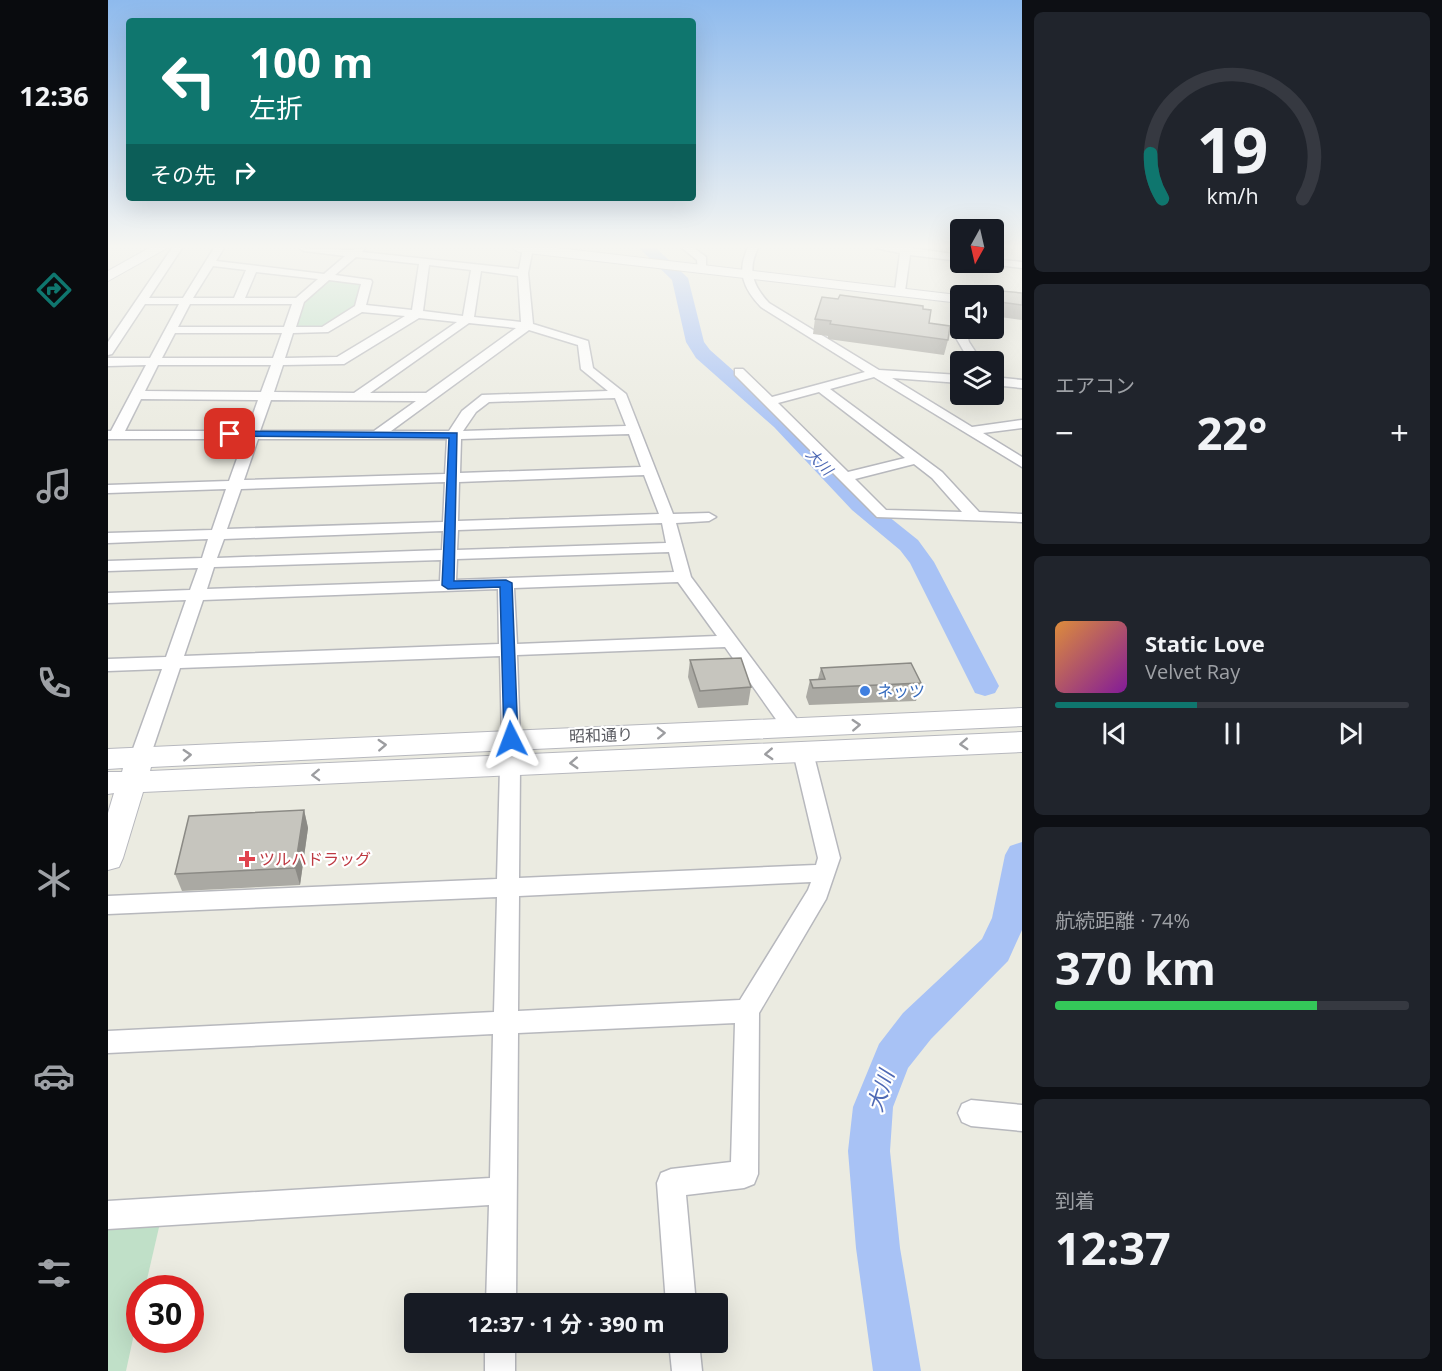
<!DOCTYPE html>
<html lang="ja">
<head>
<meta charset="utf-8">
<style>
	body { margin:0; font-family:"Open Sans","Noto Sans JP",sans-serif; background:#20242c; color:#f1f3f6; height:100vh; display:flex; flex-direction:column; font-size:22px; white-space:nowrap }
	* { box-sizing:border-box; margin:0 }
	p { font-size:20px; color:#9ea1a6 }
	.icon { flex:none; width:33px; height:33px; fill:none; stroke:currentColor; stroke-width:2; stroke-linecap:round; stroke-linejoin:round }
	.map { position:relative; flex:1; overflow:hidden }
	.sheet { display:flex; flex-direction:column; gap:12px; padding:12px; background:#0d0f14; width:420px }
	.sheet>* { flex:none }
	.banner { position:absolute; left:18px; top:18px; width:570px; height:183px; border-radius:6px; box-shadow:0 6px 24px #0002; background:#0f766e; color:#fff; overflow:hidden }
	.needle { width:39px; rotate:188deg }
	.buttons { position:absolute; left:842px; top:219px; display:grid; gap:12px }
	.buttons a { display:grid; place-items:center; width:54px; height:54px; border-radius:6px; background:#171b24; box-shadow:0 6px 24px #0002; font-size:30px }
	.speed { position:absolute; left:18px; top:1275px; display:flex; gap:12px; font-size:30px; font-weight:700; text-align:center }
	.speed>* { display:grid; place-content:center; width:78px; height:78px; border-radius:50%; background:#171b24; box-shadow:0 6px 24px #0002; line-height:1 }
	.speed .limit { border:9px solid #d22; background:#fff; color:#111 }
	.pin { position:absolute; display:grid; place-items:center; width:51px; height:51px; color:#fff; margin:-26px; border-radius:12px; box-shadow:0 3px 9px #0006 }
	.me { position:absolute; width:66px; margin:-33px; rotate:357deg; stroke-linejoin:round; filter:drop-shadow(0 0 4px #0008) }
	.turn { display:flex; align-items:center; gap:21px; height:126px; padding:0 24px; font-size:27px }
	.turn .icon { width:78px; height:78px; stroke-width:2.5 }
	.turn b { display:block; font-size:42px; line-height:51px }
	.then { display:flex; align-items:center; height:57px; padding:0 24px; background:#0003; gap:12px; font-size:22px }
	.big { font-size:45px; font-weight:700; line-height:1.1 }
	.sheet .widget { flex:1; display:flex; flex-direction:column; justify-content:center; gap:9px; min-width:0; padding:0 21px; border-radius:9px; background:#20242c }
	.sheet .dial { align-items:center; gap:0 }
	.dial svg { height:156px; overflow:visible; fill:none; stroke:#363941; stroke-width:7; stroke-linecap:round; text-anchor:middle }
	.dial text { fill:#f1f3f6; stroke:none }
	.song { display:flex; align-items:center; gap:18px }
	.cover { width:72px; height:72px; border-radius:9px; background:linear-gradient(135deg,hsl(30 70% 55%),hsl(290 70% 35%)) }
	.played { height:6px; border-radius:3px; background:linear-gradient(90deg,#0f766e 40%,#363941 40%) }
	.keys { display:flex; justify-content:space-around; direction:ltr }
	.heat { display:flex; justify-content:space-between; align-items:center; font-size:33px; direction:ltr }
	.charge { height:9px; border-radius:4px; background:linear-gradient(90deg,#34c759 74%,#363941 0) }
	.trip { position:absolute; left:296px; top:1293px; width:324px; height:60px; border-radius:6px; background:#171b24; box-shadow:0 6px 24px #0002; font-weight:700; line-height:60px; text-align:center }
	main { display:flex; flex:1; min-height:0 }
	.menu { display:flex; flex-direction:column; width:108px; justify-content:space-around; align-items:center; background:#090b0e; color:#9ea1a6 }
	.menu .icon { width:42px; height:42px }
	.menu .current { color:#0f766e }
	.menu b { font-size:27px; color:#f1f3f6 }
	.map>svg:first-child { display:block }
</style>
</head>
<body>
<main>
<nav class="menu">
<b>12:36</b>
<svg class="icon current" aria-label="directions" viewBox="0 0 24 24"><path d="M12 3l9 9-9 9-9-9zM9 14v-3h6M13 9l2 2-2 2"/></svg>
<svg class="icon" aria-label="music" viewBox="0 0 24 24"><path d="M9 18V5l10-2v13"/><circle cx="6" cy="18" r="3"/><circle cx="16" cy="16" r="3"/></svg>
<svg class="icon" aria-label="phone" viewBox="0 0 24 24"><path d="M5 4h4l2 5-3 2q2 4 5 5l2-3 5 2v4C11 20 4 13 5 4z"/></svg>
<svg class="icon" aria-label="climate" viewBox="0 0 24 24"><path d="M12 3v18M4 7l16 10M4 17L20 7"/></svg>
<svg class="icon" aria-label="car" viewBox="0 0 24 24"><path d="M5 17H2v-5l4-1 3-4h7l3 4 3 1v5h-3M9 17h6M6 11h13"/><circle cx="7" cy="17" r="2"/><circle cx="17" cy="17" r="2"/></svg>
<svg class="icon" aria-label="filters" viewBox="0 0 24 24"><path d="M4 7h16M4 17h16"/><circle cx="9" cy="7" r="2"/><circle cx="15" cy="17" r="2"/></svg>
</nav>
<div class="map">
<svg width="914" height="1371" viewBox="0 0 914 1371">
	<rect width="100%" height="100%" fill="#ebebe1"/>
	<g fill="#c0e0c8">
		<polygon points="223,279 256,282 248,308 215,328 188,328 198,300"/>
		<polygon points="52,1223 37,1288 32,1288 31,1311 18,1371 0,1371 0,1226"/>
	</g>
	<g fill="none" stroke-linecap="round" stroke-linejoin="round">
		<g fill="#a8c2f5" fill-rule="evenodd">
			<polygon points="531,248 548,248 580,278 596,342 602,350 680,419 760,500 810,540 826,562 891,686 887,693 877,696 867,693 802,563 792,550 744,510 666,427 588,358 578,342 564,280"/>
			<polygon points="914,842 914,930 900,961 823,1039 800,1068 785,1107 782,1151 792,1248 813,1371 765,1371 748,1248 740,1151 745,1107 771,1044 795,1013 874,939 884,918 897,855 902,846"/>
		</g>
		<g stroke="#b7b8bd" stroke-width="3">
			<g id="street">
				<path d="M64,248H74L41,298H75L106,248H116L108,261L216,274L237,256L196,251L191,248L243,250L257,248L254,252L411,269L415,248H425L420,273L425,324L480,341L485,368L518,394L565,514L601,513L608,517L601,521L568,523L583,577L691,722L693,727L691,732L684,734L677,732L617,647L409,655L412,739L410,744L403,746L396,744L394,739L392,656L72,668L42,757L39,762L32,764L25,762L22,757L54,669L0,671V659L58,657L78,600L0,603V593L82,590L90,568L0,571V561L94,558L100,539L0,543V533L104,530L118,489L0,493V485L121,481L136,439H0V431H3L38,365L0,366V358H42L71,304H37L4,354L0,355V342ZM248,257L311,264L304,310L258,305L264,282L263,280L227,275ZM321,265L363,270L355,316L315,311ZM105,266L138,270L126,298H85ZM373,271L410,276L413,322L366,317ZM148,272L210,279L188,298H137ZM221,280L253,284L247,306L214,327H188L196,302ZM82,304H184L176,327H70ZM254,312L297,316L229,357L177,358L185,333L220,332ZM311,318L349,322L246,393L166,392L175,365L236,364ZM361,323L408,328L318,393H262ZM421,330L470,345L473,369L500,391L374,395L354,411L341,431H283ZM67,333H174L165,358H54ZM50,365H163L153,392L37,391ZM507,398L518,426L355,431L368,412L381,402ZM33,399L150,400L139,431H17ZM163,400L308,401L266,431H152ZM521,434L533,467L352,473L353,439ZM150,439H339L337,474L136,480ZM536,475L551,514L350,521L351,482ZM337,482L335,522L119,529L133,489ZM554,523L558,543L349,550L350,530ZM335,531L334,550L109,558L116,539ZM561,552L566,572L348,580L349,559ZM333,560L332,581L99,589L106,567ZM570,582L609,636L409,644L406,588ZM390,589L391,644L76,656L95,600Z"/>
				<polygon points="574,248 586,248 598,257 598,270 590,270 589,260"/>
				<path d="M640,248H650C639,270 645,286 661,303L771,370L852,375V383L784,378L864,427L914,420V428L875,433L914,457V467L766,377L722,389L834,472L871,512L914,514V522L769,517L627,375V369H635L664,397L757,372L653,307C636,289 628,272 640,248ZM711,392L797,458L740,472L670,403ZM806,464L824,478L854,512L778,510L747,479Z"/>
				<polygon points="768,248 803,248 852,255 852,261 802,255 797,291 792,294 787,291 792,253"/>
				<polygon points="885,259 914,262 914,268 881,264 880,262 885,262"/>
				<polygon points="852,304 852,328 857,328 861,342 874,362 862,362 847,336 846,307"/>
				<polygon points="885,377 914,380 914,388 885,385"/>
				<path d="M695,745L702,747L705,752L732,858L718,899L651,1013L650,1174L646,1184L636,1188L578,1195L588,1304H558L549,1183L553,1173L563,1169L623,1162L627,1023L410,1033L408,1304H378L381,1205L0,1229V1201L382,1178L385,1034L0,1053V1031L386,1012L389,897L0,914V896L389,879L392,767L395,762L402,760L409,762L412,767L411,878L708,865L710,858L685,752L688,747ZM703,882L700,890L632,1000L410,1011L411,896Z"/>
				<polygon points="863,1100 914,1105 914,1131 863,1126 854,1122 850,1113 854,1104"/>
				<rect x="377" y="1342" width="30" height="29"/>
				<polygon points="561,1342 591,1342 594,1371 564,1371"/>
			</g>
		</g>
		<g stroke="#b7b8be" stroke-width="2">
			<g id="secondary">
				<polygon points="41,248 59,248 0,281 0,271"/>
				<polygon points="404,248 450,248 858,296 852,296 852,303 411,252"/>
				<polygon points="914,708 914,726 43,767 42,771 914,732 914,752 35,792 15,858 11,867 0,870 0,813 6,793 0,794 0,772 14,772 15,768 0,769 0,749"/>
			</g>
		</g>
		<use href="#street" fill="#fff" fill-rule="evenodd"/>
		<use href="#secondary" fill="#fff" fill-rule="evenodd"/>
	</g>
	<g fill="#aaa9a3">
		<polygon points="886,293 914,293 914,320 885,316"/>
		<polygon points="815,309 821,323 840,340 836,355 720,339 720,336 705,334 707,319"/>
		<polygon points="582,660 643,687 640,705 590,708 580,677"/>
		<polygon points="713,668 813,683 808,701 701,705 698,697 702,680 710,679"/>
		<polygon points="196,810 200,828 192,885 74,891 67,874"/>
	</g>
	<polygon fill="#8b8a85" points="196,810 200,828 192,885 187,868"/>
	<g fill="#c6c5be" stroke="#8b8a85" stroke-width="1.5">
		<polygon points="893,291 914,293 914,305 885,301 886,293 892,294"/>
		<polygon points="732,295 815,306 815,309 823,310 821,323 842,326 840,340 722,324 723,321 707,319 714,297 730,299"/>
		<polygon points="633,658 643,687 592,691 582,660"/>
		<polygon points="803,663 813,683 705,688 702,680 717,679 713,668"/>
		<polygon points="196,810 187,868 67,874 81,816"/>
	</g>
	<defs><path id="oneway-chevron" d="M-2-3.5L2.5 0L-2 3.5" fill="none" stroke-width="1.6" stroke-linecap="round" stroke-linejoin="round" transform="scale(1.5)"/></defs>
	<g stroke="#9c9da0">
		<use href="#oneway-chevron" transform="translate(748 725) rotate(-3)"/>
		<use href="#oneway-chevron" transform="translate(553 733) rotate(-2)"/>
		<use href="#oneway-chevron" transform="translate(856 744) rotate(177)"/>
		<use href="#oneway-chevron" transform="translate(274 745) rotate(-3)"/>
		<use href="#oneway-chevron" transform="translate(661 754) rotate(177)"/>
		<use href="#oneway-chevron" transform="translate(79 755) rotate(-3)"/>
		<use href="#oneway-chevron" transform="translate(466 763) rotate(177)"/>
		<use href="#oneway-chevron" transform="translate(208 775) rotate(178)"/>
	</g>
	<linearGradient id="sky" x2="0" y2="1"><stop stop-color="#8ebaed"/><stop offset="0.56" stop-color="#f6f6f2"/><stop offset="1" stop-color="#f6f6f2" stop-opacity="0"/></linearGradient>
	<rect width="914" height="440" fill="url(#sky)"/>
	<polygon fill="#1a73e8" stroke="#114b97" stroke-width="1.5" points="122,431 349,433 346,581 398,580 404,583 410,739 408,743 403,744 396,739 392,587 340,589 334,585 341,438 119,436 117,434"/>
	<circle fill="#3f7fe0" stroke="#fff" stroke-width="2" cx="757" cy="691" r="6"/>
	<path fill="#e0444e" stroke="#fff" stroke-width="2" d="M136 850h6v6h6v6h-6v6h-6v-6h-6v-6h6z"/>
	<g text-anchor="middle" stroke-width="4.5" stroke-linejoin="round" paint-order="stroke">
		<g font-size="15" font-style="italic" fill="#4e69b4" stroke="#fff">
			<text transform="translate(711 462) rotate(46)" y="5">大川</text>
		</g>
		<g font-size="16" fill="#366cbe" stroke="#fff" text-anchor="start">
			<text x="769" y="697">ネッツ</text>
		</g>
		<g font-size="16" fill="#5a5b61" stroke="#fff">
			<text transform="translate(493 735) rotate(-2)" y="6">昭和通り</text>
		</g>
		<g font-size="16" fill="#be3a42" stroke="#fff" text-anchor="start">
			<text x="151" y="865">ツルハドラッグ</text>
		</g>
		<g font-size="21" font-style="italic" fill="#4e69b4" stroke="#fff">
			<text transform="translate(773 1091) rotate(-72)" y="7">大川</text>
		</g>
	</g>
</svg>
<div class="buttons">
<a><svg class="needle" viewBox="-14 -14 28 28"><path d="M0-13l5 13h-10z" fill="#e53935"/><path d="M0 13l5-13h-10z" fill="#9ea1a6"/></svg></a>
<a><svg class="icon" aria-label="sound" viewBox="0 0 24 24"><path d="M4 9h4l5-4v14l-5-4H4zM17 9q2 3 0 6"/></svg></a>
<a><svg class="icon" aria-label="layers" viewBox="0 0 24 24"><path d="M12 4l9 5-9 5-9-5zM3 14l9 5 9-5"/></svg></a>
</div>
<div class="speed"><div class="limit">30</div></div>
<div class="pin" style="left:122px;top:434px;background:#d93025"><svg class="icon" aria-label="arrive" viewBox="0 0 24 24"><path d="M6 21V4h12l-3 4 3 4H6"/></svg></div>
<svg class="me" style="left:403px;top:739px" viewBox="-20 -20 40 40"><path d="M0-17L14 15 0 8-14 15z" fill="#1a73e8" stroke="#fff" stroke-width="4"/></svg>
<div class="trip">12:37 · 1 分 · 390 m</div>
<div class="banner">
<div class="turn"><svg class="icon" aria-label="left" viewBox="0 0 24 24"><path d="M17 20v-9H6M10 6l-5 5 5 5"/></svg><div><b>100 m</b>左折</div></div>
<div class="then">その先<svg class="icon" aria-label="right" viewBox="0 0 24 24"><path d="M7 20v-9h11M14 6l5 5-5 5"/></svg></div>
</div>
</div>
<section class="sheet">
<div class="widget dial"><svg viewBox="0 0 100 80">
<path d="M14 69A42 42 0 1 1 86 69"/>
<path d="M14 69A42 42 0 0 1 8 46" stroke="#0f766e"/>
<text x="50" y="56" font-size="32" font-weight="700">19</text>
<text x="50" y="72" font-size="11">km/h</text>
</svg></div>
<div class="widget"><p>エアコン</p>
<div class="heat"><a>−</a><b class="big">22°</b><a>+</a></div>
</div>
<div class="widget">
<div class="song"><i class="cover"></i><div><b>Static Love</b><p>Velvet Ray</p></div></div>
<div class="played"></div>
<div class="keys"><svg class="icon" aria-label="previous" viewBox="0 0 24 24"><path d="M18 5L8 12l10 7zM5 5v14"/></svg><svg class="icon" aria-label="pause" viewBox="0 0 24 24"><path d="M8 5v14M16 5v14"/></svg><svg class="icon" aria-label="next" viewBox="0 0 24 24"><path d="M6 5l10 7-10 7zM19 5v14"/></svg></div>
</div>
<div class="widget"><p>航続距離 · 74%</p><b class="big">370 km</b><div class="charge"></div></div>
<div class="widget"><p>到着</p><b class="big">12:37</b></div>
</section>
</main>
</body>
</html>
